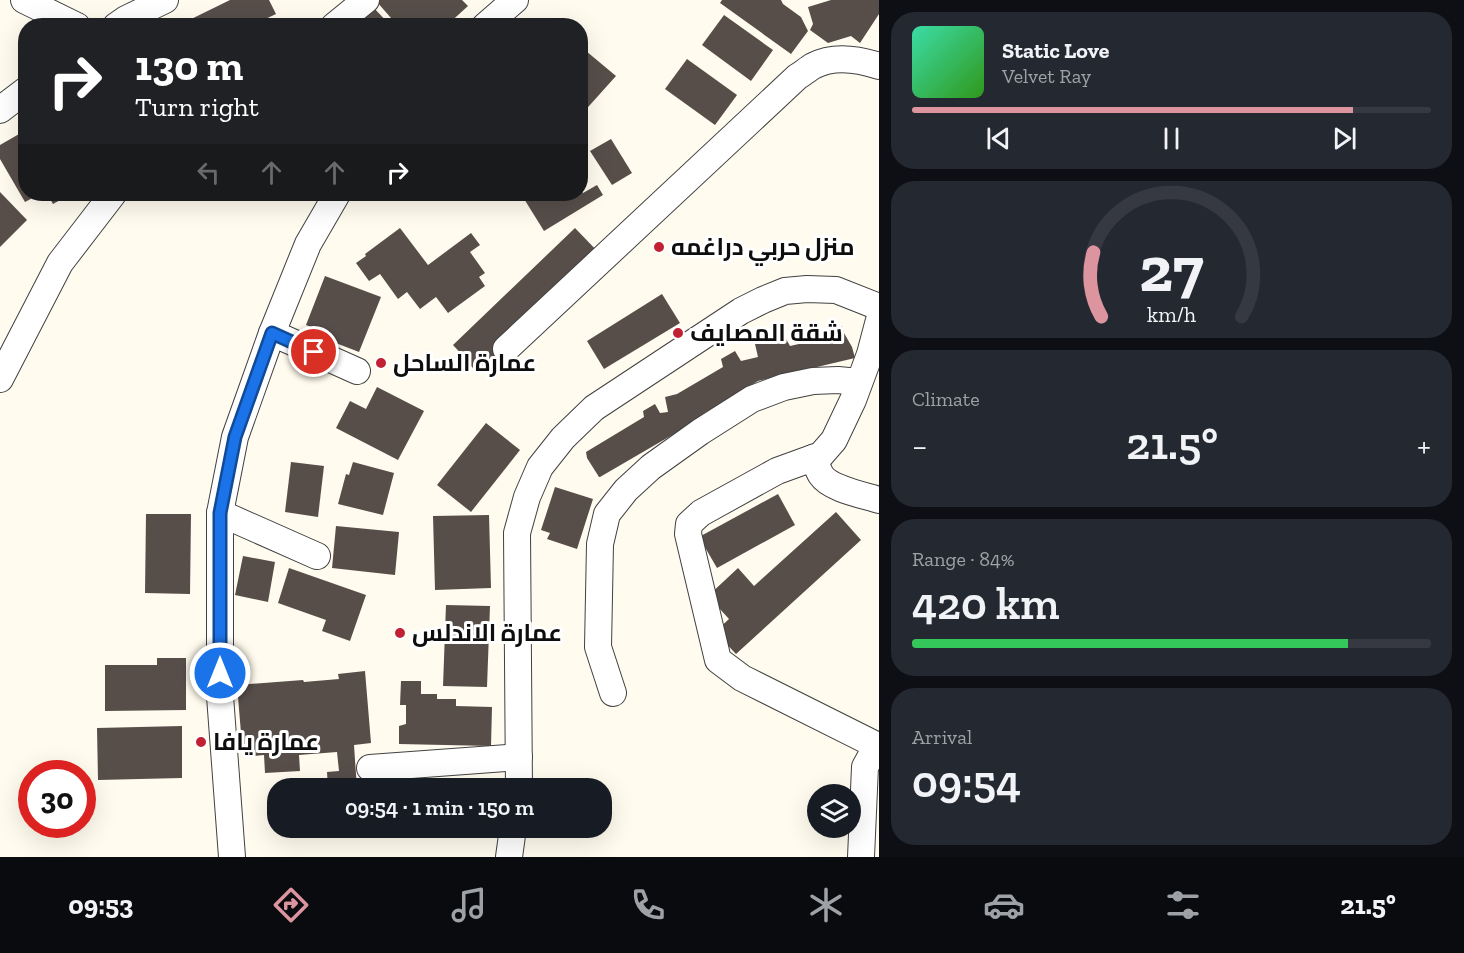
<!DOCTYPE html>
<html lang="en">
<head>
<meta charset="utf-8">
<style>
	body { margin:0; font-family:"Zilla Slab",Cairo,serif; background:#242831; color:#f1f3f6; height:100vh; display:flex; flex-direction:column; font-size:22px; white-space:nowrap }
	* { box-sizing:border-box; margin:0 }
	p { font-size:20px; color:#9ea1a6 }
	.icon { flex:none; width:33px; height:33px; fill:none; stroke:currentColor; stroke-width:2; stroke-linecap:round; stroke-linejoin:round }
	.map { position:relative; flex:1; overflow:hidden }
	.panel { display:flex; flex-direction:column; gap:12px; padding:12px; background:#0d0f14; width:585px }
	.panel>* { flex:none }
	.guide { position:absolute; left:18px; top:18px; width:570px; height:183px; border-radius:24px; box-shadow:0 6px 24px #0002; background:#202124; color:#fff; overflow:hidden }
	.controls { position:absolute; left:807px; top:784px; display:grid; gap:12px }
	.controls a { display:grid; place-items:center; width:54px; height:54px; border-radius:50%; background:#171b24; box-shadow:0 6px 24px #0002; font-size:30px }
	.speed { position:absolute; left:18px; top:760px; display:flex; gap:12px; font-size:30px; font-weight:700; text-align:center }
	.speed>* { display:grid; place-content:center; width:78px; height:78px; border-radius:50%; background:#171b24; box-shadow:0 6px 24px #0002; line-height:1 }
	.speed .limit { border:9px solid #d22; background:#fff; color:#111 }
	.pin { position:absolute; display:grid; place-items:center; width:51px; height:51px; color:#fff; margin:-26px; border:3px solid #fff; border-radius:50%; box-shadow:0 2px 6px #0007 }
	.me { position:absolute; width:66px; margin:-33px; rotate:0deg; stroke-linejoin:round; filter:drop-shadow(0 0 4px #0008) }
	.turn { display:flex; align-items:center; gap:21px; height:126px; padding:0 18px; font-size:27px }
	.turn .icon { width:78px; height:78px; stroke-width:2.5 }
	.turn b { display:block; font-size:42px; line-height:51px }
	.lanes { display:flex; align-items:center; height:57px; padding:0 18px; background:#0003; justify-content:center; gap:30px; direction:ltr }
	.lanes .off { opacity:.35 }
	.big { font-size:45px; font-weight:600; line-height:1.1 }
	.panel .card { flex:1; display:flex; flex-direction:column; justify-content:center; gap:9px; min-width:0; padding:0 21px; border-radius:24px; background:#242831 }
	.panel .dial { align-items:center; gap:0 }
	.dial svg { height:156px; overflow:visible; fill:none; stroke:#363941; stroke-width:7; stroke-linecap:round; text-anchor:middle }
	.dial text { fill:#f1f3f6; stroke:none }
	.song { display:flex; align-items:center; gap:18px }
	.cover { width:72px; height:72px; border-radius:9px; background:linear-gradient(135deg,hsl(160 70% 55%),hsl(110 70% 35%)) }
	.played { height:6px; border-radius:3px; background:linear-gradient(90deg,#dc949f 85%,#363941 85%) }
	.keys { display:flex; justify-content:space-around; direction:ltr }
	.heat { display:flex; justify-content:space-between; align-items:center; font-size:33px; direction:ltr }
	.charge { height:9px; border-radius:4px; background:linear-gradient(90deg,#34c759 84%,#363941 0) }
	.trip { position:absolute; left:267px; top:778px; width:345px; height:60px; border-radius:24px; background:#171b24; box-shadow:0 6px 24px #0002; font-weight:600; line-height:60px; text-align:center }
	.menu { display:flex; height:96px; justify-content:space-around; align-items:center; background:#090b0e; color:#9ea1a6 }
	.menu .icon { width:42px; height:42px }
	.menu .current { color:#dc949f }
	.menu b { font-size:27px; color:#f1f3f6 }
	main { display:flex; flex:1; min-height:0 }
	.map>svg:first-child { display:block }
</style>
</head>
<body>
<main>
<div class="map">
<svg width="879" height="857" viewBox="0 0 879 857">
	<rect width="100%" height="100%" fill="#fffbee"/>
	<g fill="#574e4a">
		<polygon points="230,0 269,0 276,14 251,26 177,26"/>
		<polygon points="380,0 462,0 468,6 446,26 398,26 377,2"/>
		<polygon points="722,0 781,0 783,4 801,17 808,31 791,54 720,3"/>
		<polygon points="831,0 879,0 879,14 860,43 851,36 828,43 810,30 813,24 808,7"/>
		<polygon points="372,6 391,26 349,26"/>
		<polygon points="724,15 773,50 751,81 702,45"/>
		<polygon points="580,46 616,76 580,116"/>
		<polygon points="687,59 737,95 715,125 665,89"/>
		<polygon points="26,130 26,194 40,194 25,202 0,159 0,145"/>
		<polygon points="611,139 632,173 612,185 590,151"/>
		<polygon points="597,185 603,195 544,231 521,194 580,194 580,188 583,193"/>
		<polygon points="0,192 27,220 0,247"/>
		<polygon points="47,194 71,194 53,204"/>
		<polygon points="400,228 428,265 471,233 480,245 470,252 485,273 479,277 485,286 448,313 436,297 420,309 407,292 398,299 380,274 369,281 356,263 366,256 365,254"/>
		<polygon points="575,228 601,255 479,374 464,359 465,358 453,345"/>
		<polygon points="325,276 381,297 359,352 328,340 330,335 306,325"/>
		<polygon points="662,294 680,323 604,369 587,341"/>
		<polygon points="842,326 844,333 852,347 855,358 758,381 703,414 710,413 600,477 599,477 587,458 586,452 644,417 643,411 655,404 660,413 668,412 665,397 677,394 723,367 721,359 735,351 741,361 758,357 755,344 785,337 790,346 825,338 823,330"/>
		<polygon points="377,387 424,411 398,460 336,428 350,401 366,409"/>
		<polygon points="486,423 520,450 471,512 437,485"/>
		<polygon points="291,462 324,466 318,517 285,512"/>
		<polygon points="353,462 394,473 383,515 338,504 346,474 349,475"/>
		<polygon points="555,487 593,499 577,549 547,539 550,533 541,530"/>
		<polygon points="778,494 795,525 717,568 699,537"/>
		<polygon points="836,512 861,540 736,654 715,632 729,619 708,596 738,568 754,586"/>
		<polygon points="146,514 191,514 190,594 145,593"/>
		<polygon points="489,515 491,588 435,590 433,516"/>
		<polygon points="336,526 399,532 395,575 332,568"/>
		<polygon points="243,556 275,562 268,602 235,595"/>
		<polygon points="289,568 366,595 350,641 322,631 326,620 278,603"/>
		<polygon points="446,605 490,606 487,687 443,686"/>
		<polygon points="157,658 186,658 186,710 105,711 105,665 157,665"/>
		<polygon points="365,671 371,743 354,745 357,789 328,789 327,772 339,771 337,752 299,755 300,771 265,773 264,755 243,757 237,685 303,680 304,682 339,679 338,674"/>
		<polygon points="401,681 421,681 421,694 437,694 437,699 456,699 456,706 492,707 491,746 399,744 399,726 406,724 406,705 400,705"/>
		<polygon points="182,726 182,778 98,780 97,728"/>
	</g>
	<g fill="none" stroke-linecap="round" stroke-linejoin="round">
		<g stroke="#414141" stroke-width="28">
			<g id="minor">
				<polyline points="24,0 77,26"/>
				<polyline points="116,26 126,19 165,0"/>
				<polyline points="334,26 366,0"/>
				<polyline points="485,26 515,0"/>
				<polyline points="0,110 26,90"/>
				<polyline points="272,333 357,371"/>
				<path d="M506,349L797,77C802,74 808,69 813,66C834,55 858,59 879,66"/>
				<polyline points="0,379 60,263 113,194"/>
				<path d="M813,458C816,463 818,470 821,475C830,489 864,495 879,500"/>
				<polyline points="220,513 317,556"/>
				<polyline points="613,693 598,647 600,544 607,514 626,490 651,467 700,432 752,399 784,387 813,381 838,380 859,382"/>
				<polyline points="878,746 742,678 718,660 688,534 689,524 701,513 777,471 821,455 834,440 853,400 870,354 879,320"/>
				<polyline points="370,768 519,757"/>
				<polyline points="519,789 517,533 527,497 540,467 563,438 594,408 741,311 763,300 785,291 807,289 836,290 879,307"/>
				<polyline points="232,857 220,696 220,513 235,437 272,333 308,244 337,194"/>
				<polyline points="509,857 513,828"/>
				<polyline points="861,857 865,767 871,756 879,745"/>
			</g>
		</g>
		<use href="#minor" stroke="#fff" stroke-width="26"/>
	</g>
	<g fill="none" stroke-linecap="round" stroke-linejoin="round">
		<g stroke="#114b97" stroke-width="15">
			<polyline id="route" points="220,673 220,513 235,437 272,333 314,352"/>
		</g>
		<use href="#route" stroke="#1a73e8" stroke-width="10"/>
	</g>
	<g fill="#c22134" stroke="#fff" stroke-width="2">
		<circle cx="659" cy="247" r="6"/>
		<circle cx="678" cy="333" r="6"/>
		<circle cx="381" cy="363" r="6"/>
		<circle cx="400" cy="633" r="6"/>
		<circle cx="201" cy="742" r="6"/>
	</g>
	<g text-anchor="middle" stroke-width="6" stroke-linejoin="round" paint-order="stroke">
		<g font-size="24" font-weight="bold" fill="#0e0e0e" stroke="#fff" text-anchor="start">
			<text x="671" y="255">منزل حربي دراغمه</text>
			<text x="690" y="341">شقة المصايف</text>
			<text x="393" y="371">عمارة الساحل</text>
			<text x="412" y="641">عمارة الاندلس</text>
			<text x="213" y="750">عمارة يافا</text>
		</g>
	</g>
</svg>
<div class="controls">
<a><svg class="icon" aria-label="layers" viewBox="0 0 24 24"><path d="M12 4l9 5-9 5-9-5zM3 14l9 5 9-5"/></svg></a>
</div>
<div class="speed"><div class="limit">30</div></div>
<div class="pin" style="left:314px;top:352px;background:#d93025"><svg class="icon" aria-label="arrive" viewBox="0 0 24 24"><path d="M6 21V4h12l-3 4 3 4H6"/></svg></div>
<svg class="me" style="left:220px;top:673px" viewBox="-20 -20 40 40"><circle r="17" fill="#1a73e8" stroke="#fff" stroke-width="3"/><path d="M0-11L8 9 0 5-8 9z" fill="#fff"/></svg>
<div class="trip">09:54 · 1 min · 150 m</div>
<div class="guide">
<div class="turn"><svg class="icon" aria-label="right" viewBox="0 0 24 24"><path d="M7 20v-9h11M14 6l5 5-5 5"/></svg><div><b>130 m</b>Turn right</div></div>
<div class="lanes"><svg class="icon off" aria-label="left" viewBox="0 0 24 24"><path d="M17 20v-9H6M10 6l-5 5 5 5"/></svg><svg class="icon off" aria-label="ahead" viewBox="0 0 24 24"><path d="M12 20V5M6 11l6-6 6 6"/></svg><svg class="icon off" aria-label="ahead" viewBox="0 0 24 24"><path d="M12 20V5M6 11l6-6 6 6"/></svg><svg class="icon" aria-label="right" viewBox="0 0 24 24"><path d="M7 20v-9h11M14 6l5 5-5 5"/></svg></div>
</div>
</div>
<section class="panel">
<div class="card">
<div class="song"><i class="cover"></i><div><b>Static Love</b><p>Velvet Ray</p></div></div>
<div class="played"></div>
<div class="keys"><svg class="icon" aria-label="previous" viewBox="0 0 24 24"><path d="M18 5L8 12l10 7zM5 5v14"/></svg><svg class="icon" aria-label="pause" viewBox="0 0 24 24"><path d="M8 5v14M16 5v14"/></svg><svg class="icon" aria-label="next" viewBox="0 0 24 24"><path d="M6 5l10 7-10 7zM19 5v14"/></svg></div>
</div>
<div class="card dial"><svg viewBox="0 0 100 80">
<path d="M14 69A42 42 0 1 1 86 69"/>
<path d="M14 69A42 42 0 0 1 10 36" stroke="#dc949f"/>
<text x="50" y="56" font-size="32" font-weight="700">27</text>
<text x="50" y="72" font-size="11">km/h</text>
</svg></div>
<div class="card"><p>Climate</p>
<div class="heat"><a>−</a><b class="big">21.5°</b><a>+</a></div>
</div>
<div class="card"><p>Range · 84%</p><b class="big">420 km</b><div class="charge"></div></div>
<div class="card"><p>Arrival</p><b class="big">09:54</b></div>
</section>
</main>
<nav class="menu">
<b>09:53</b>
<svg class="icon current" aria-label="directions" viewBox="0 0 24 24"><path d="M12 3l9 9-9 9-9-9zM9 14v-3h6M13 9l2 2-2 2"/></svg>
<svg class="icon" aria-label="music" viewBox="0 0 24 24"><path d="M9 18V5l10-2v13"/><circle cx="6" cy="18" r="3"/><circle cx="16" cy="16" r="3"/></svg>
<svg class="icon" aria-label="phone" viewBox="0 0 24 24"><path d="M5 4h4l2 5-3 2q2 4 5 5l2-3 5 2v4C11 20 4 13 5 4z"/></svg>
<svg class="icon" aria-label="climate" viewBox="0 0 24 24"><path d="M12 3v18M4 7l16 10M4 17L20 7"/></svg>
<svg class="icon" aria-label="car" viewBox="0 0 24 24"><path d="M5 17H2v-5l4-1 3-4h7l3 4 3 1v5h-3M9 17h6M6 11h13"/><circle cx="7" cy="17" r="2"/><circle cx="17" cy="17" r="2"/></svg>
<svg class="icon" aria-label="filters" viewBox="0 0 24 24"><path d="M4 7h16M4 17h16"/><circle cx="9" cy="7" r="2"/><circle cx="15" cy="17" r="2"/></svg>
<b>21.5°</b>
</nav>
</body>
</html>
